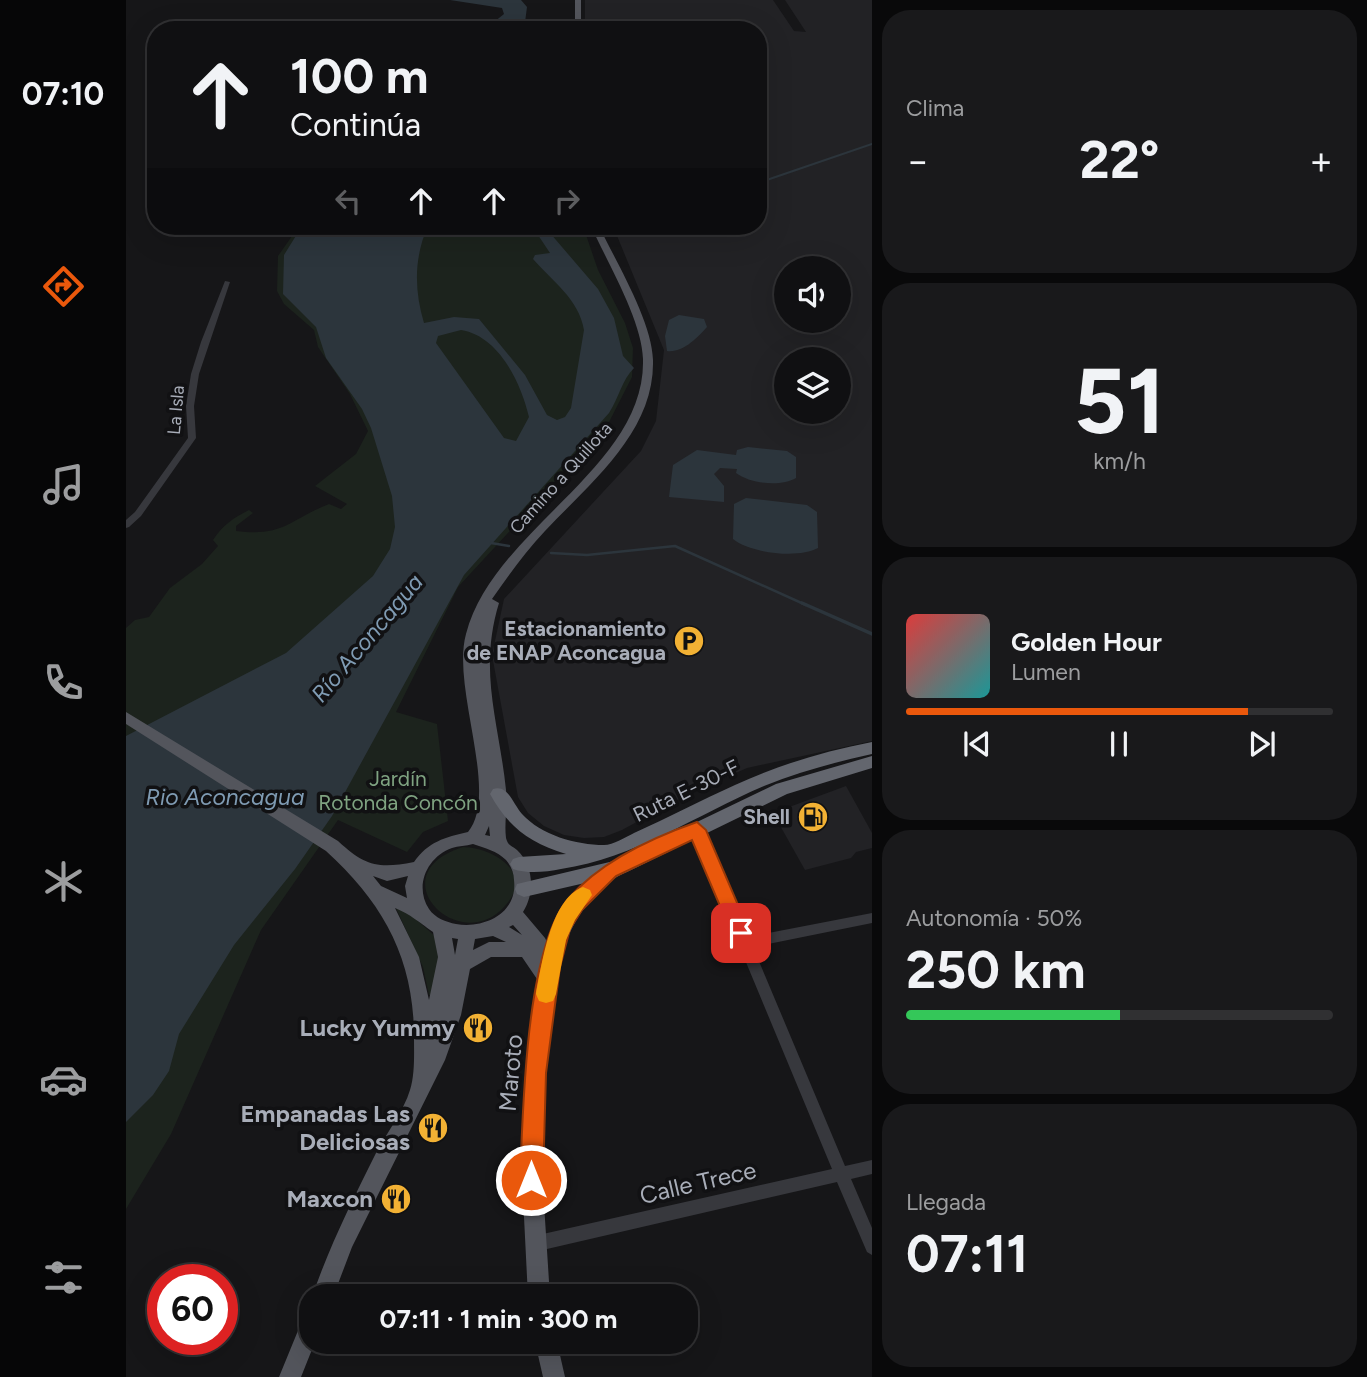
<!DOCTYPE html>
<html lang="es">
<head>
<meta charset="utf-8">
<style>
	body { margin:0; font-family:Figtree,sans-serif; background:#19191b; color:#f1f3f6; height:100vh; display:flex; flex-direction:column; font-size:26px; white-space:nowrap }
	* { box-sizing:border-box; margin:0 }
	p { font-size:23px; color:#9c9d9f }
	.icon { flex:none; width:38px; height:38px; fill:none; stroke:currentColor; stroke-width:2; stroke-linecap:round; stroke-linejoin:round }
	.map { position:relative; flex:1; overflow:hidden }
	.sheet { display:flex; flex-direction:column; gap:10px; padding:10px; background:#09090a; width:495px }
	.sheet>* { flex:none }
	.top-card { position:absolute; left:21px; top:21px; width:620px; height:214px; border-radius:28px; box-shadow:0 7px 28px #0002,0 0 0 2px #303032; background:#101012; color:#f1f3f6; overflow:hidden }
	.buttons { position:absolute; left:648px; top:256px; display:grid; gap:14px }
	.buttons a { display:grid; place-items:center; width:77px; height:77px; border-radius:50%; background:#101012; box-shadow:0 7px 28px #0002,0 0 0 2px #303032; font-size:35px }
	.speed { position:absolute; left:21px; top:1264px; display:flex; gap:14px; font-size:35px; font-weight:700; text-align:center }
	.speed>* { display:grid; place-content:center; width:91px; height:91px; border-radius:50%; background:#101012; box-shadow:0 7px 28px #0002,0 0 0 2px #303032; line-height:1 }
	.speed .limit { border:10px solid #d22; background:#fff; color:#111 }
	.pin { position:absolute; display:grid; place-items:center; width:60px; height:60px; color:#fff; margin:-30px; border-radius:14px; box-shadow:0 4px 10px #0006 }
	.me { position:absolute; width:77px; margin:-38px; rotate:0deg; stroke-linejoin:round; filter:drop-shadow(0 0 5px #0008) }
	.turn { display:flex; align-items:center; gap:24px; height:147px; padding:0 28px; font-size:32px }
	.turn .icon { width:91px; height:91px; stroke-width:2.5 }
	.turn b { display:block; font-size:49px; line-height:60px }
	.lanes { display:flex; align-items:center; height:66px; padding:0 28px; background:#0003; justify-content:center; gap:35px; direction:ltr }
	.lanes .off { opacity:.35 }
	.big { font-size:52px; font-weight:700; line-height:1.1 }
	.sheet .card { flex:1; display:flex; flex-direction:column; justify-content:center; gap:10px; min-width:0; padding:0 24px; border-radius:28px; background:#19191b }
	.sheet .dial { align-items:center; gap:0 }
	.dial b { font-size:91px; line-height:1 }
	.song { display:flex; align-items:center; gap:21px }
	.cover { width:84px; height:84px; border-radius:10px; background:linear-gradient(135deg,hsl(0 70% 55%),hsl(180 70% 35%)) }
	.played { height:7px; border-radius:4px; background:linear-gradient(90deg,#ea580c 80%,#303032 80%) }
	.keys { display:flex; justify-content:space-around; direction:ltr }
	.heat { display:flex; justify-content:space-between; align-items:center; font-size:38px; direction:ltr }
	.charge { height:10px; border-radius:5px; background:linear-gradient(90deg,#34c759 50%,#303032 0) }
	.trip { position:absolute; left:173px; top:1284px; width:399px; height:70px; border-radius:28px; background:#101012; box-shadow:0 7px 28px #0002,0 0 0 2px #303032; font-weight:700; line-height:70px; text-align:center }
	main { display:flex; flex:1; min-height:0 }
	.menu { display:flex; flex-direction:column; width:126px; justify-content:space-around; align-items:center; background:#060607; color:#9c9d9f }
	.menu .icon { width:49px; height:49px }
	.menu .current { color:#ea580c }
	.menu b { font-size:32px; color:#f1f3f6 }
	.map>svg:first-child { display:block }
</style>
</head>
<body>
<main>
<nav class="menu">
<b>07:10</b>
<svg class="icon current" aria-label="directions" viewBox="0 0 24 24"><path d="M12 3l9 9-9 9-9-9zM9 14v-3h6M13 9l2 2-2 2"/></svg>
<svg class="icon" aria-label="music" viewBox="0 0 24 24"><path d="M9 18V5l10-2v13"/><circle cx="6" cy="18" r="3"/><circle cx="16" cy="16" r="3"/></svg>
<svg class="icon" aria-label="phone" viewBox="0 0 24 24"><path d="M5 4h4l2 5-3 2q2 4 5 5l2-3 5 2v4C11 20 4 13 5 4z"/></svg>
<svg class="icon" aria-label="climate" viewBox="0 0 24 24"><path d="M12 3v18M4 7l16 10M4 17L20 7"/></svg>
<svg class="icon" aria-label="car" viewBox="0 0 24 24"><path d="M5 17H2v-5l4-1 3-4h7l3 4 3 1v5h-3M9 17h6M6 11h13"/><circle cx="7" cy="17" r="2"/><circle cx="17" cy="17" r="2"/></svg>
<svg class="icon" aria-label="filters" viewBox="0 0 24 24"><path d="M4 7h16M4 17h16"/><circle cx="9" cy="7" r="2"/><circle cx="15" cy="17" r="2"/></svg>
</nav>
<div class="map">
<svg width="746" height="1377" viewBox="0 0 746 1377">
	<rect width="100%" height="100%" fill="#161618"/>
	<g fill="#222225" fill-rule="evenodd">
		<path d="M459,0H647L668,31L680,32L659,0H746V741L621,768L564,793L496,830L478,837L458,838L438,835L418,826L402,813L392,797L366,655L378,599L515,451L530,421L538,350L487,226H632V30H459ZM660,268H712V320H660ZM660,359H712V411H660Z"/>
		<polygon points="720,786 746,833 746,848 730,852 725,858 679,870 647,813"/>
	</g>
	<g fill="#1c231d">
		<path d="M173,226H457L472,270L499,323L507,348L506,377L481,426L332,587L270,712L311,724L322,821L297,832L281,852L212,820L135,930L45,1134L0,1209V628L9,620L23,617L44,588L76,564L92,546L87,540C97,525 107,518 123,510L127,513L110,526V531C158,537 163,520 203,504L215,509L221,504L189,486L230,454L242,431L224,394L192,347L188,330L158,304L151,291L152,256Z"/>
		<path d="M337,847C369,848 410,874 378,907C332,957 251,874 337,847Z"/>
		<polygon points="270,908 284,914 311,938 314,950 306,995 303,995 297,967"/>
	</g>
	<g fill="#2c353c" fill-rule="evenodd">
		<polygon points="324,0 395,0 401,7 398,30 358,30 378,14 376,8"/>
		<path d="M176,226H302C288,257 288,290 298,323L328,317L353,319L399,375L421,415L431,420L439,417L445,408L458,330C453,299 426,281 407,259L409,255L424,253L406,226H418L472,289L488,318L497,356L508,368C496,380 493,397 483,413L338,575L206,816L169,869L108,945L53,1034L43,1071L27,1095L0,1122V736L160,653L247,576L264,549L269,527L266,496L245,428L236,409L200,358L190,327L157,294L158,255ZM335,330C373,336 395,383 403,417L390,441L378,438L310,343L312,336Z"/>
		<path d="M553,315L578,319L581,327C572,337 557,353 541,351L539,336L543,320Z"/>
		<path d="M622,447L661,451L670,457V478C655,487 625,484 610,473L611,469L594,468L588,474L598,486V502L543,497L547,465L571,450L610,455L611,450Z"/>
		<path d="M620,498L681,505L691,512L692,548C672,559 624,553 607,539L608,504Z"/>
	</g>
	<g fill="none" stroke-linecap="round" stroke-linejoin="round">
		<g stroke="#2c353c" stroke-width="2">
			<polyline points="632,183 746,144"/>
			<polyline points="422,233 422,230 437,226"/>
		</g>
		<g stroke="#2c353c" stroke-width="2.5">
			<polyline points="365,543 383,546"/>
			<polyline points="425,553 461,555 549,546 680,605"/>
		</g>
		<polyline stroke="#2c353c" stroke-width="3.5" points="676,603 746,634"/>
		<g fill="#37383d" fill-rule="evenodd">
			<polygon points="99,281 104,282 73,374 68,406 70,438 15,516 3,527 0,528 0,520 9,512 62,438 60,406 65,374 75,342"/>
			<polygon points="571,825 575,827 577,830 622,937 746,913 746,923 627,947 719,1166 746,1160 746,1174 725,1179 746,1228 746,1255 741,1252 711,1182 408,1252 403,1249 400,1244 403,1239 408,1236 706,1169 565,830 567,827"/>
		</g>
		<g fill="#53555c" fill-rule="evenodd">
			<rect x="449" y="0" width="6" height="30"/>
			<path d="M465,226H473C490,262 526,321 527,360C529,432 464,483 419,531C399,552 383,575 366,599L373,603C352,672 373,722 380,790C382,806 378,822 380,838C382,846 385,845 391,850C408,866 409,893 397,912L419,938L433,966L419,1073L415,1157L424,1297H402L395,1157L401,1073L413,982L396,957H365L344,969L335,1015L319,1060L226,1247L207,1297H186C203,1247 227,1199 251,1151C261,1133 278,1110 284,1090C289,1074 288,1054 288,1037C288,958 257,903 200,851L0,724V712L212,841C239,866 252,869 288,862C302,842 319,837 342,832C374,793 325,688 340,634C367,529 520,468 517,359C516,320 481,262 465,226ZM363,826L364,836L359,835ZM347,844C359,848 371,851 380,860C385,866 388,873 388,880C392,913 359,929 330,924C320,922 309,918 303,909C288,886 301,857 326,848C332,846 340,846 347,844ZM247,876L261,881L282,876L279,886L281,898L255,886ZM269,908C284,914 294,923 307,932L312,957L303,1000L293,957ZM387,925L396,935L383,927ZM367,936L380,942H363L347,950L349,939ZM326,938L332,939L329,955Z"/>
			<polygon points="186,1313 186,1342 189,1342 175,1377 153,1377 178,1316"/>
			<polygon points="409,1342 431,1342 439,1377 417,1377"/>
		</g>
		<g fill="#63666e" fill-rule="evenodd">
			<path d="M746,742V754C709,762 673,772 638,786C570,815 509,858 435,869C420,872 401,874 387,869L384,864L387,859L393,857L440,854C404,843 382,827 364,794L367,789C382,784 387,804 396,814C415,835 450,845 478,845C487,845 500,837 508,833C542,818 575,800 609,785C652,765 699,751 746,742Z"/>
			<path d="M746,756V768L661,794L501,872C477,881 453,911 443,935C438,947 436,960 431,972L424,975L417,972L414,966C423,934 436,907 459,883L398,897L391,894L389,889L391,884L492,860L650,784Z"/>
		</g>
	</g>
	<path fill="#ea580c" stroke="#983908" stroke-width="2" d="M571,822L580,830L624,933L621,939H608L566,840L490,876L456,910L444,929L434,967L420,1073L417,1180L413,1187L405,1191L398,1187L394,1180C397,1111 399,949 443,898C475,861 525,838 571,822Z"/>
	<path fill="#f59e0b" d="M457,887L464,890L466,895L449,920L440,940L430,994L427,1001L420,1003L413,1001L410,994C416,965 424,899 457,887Z"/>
	<defs>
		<g id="parking-disc" transform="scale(1.575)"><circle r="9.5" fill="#f2b134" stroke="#111113"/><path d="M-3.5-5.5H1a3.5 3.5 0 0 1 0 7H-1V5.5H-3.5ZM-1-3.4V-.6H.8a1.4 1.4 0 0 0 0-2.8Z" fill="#111"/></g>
		<g id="fuel-disc" transform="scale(1.575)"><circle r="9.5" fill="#f2b134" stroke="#111113"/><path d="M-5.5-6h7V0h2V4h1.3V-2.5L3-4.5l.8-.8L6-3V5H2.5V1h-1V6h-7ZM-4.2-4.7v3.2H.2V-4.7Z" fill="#111"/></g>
		<g id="restaurant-disc" transform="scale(1.575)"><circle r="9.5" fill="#f2b134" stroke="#111113"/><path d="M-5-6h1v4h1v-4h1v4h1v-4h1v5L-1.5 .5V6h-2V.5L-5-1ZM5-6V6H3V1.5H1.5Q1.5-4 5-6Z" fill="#111"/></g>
	</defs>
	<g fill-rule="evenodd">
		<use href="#parking-disc" x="563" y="641"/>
		<use href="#fuel-disc" x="687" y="817"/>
		<use href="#restaurant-disc" x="352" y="1028"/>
		<use href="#restaurant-disc" x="307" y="1128"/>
		<use href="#restaurant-disc" x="270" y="1199"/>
	</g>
	<g text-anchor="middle" stroke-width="7" stroke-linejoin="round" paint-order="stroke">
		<g font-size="18" fill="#a8adb8" stroke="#111113">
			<text transform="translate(50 410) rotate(-85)" y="6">La Isla</text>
			<text transform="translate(435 478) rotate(-48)" y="6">Camino a Quillota</text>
		</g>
		<g font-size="21" font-weight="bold" fill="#a8adb8" stroke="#111113" text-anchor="end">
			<text x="540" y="636">Estacionamiento<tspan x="540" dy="24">de ENAP Aconcagua</tspan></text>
			<text x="664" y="824">Shell</text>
		</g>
		<g font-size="21" fill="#7fa381" stroke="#111113">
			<text x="272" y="786">Jardín<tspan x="272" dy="24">Rotonda Concón</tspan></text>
		</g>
		<g font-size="21" fill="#a8adb8" stroke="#111113">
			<text transform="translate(560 791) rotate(-26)" y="7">Ruta E-30-F</text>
		</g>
		<g font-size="23" font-style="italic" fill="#7f9bb3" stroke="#111113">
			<text transform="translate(241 638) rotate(-50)" y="8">Río Aconcagua</text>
			<text x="99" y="805">Rio Aconcagua</text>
		</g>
		<g font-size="24" font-weight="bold" fill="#a8adb8" stroke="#111113" text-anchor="end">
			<text x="329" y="1036">Lucky Yummy</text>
			<text x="284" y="1122">Empanadas Las<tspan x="284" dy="28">Deliciosas</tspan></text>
			<text x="247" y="1207">Maxcon</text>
		</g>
		<g font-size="24" fill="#a8adb8" stroke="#111113">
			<text transform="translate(385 1073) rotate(-85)" y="8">Maroto</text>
			<text transform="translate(572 1183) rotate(-13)" y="8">Calle Trece</text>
		</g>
	</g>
</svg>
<div class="buttons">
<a><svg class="icon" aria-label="sound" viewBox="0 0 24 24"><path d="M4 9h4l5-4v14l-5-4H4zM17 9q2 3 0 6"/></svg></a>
<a><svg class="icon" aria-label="layers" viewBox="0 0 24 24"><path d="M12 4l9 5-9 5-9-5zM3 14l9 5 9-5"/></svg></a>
</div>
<div class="speed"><div class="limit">60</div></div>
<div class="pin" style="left:615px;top:933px;background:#d93025"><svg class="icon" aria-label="arrive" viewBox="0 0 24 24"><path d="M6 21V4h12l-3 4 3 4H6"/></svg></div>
<svg class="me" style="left:405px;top:1180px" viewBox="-20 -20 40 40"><circle r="17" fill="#ea580c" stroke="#fff" stroke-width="3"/><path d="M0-11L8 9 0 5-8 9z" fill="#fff"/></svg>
<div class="trip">07:11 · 1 min · 300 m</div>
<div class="top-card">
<div class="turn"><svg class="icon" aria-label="ahead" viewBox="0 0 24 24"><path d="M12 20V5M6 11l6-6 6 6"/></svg><div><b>100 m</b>Continúa</div></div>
<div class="lanes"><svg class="icon off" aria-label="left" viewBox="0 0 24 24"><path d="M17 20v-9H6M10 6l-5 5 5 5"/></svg><svg class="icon" aria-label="ahead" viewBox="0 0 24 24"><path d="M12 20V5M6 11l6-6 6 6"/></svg><svg class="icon" aria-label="ahead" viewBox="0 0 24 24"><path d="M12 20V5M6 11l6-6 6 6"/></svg><svg class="icon off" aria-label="right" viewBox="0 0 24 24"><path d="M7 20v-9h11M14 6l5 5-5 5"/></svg></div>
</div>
</div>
<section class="sheet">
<div class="card"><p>Clima</p>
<div class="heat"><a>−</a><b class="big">22°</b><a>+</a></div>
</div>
<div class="card dial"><b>51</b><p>km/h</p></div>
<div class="card">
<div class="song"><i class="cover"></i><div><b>Golden Hour</b><p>Lumen</p></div></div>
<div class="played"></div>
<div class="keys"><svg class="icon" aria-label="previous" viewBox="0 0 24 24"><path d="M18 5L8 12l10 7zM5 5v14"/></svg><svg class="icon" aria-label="pause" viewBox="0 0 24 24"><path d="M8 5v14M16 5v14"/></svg><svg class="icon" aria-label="next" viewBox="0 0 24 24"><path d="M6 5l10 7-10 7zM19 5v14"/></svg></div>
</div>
<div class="card"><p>Autonomía · 50%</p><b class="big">250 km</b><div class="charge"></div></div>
<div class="card"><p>Llegada</p><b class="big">07:11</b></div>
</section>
</main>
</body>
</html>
